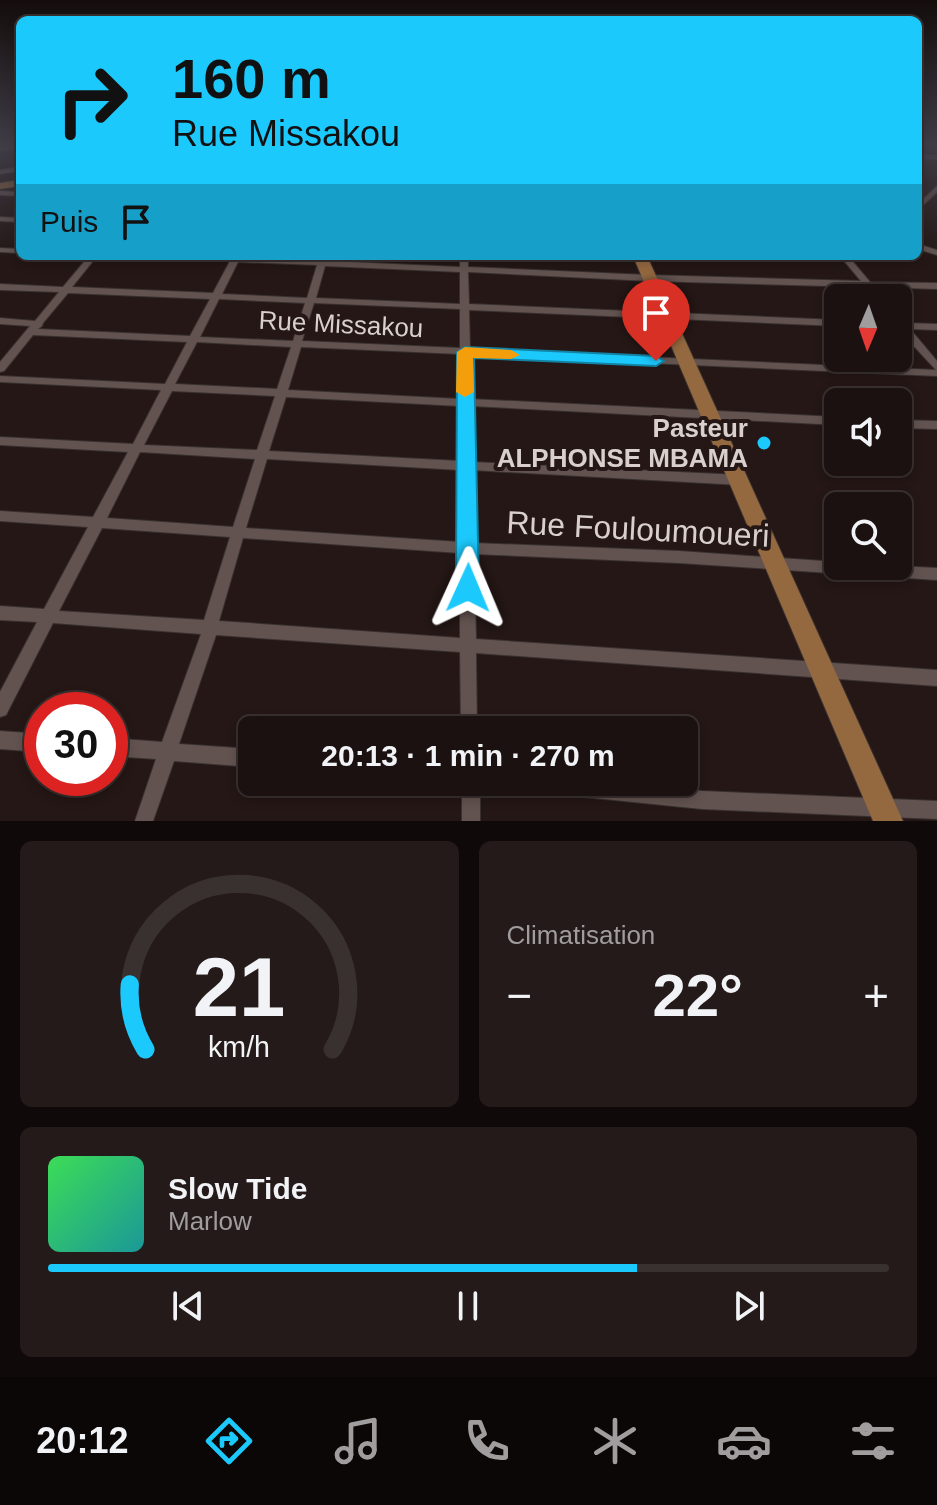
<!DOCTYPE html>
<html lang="fr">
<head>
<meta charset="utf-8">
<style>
	body { margin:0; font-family:Arial,sans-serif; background:#241a19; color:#f1f3f6; height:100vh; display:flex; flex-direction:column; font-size:30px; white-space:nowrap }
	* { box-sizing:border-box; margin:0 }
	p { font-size:26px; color:#a09d9f }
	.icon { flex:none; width:44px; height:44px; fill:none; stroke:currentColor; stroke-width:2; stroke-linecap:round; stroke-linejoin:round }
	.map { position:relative; height:821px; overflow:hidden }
	.details { display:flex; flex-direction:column; gap:20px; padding:20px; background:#0f0909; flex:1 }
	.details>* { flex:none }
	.guide { position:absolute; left:16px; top:16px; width:906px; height:244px; border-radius:12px; box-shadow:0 4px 12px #0003,0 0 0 2px #393130; background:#1cc9fc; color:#111; overflow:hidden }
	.needle { width:52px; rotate:182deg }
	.tools { position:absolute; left:824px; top:284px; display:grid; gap:16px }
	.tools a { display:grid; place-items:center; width:88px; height:88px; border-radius:12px; background:#1b1110; box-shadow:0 4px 12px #0003,0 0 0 2px #393130; font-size:40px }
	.speed { position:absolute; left:24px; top:692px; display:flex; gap:16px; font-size:40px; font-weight:700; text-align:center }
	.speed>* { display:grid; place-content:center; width:104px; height:104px; border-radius:50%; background:#1b1110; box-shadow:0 4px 12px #0003,0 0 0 2px #393130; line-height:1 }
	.speed .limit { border:12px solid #d22; background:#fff; color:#111 }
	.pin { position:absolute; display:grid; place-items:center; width:68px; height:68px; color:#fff; margin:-82px -34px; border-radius:50% 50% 50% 0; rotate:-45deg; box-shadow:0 0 8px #0007 }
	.pin .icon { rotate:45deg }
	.me { position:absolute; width:88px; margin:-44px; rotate:1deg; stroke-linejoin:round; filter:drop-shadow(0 0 6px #0008) }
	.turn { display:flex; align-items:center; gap:28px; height:168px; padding:0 24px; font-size:36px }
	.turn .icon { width:104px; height:104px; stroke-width:2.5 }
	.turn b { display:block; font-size:56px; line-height:68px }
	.then { display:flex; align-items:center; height:76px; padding:0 24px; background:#0003; gap:16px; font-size:30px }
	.big { font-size:60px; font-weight:700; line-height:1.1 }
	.details .card { flex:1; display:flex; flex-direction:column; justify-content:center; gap:12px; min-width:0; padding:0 28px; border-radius:12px; background:#241a19 }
	.details .dial { align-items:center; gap:0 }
	.dial svg { height:208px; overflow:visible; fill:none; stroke:#393130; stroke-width:7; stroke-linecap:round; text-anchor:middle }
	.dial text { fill:#f1f3f6; stroke:none }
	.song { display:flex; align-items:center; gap:24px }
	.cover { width:96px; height:96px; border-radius:12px; background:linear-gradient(135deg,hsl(130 70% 55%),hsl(180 70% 35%)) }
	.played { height:8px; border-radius:4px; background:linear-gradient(90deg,#1cc9fc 70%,#393130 70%) }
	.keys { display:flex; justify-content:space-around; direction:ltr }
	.heat { display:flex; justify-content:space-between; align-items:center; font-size:44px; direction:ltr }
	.details .tiles { flex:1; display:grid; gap:20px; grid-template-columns:1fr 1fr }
	.card:last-child { grid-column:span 2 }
	.trip { position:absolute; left:238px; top:716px; width:460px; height:80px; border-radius:12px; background:#1b1110; box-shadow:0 4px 12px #0003,0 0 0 2px #393130; font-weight:700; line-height:80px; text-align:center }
	.tabs { display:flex; height:128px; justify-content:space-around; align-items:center; background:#0b0706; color:#a09d9f }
	.tabs .icon { width:56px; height:56px }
	.tabs .current { color:#1cc9fc }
	.tabs b { font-size:36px; color:#f1f3f6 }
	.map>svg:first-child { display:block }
</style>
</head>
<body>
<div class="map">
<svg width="937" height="821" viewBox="0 0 937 821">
	<rect width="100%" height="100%" fill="#241715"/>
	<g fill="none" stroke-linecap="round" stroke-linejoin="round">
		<g stroke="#393130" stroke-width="2">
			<g id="minor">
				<polygon points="20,144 20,148 0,151 0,147"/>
				<rect x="918" y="155" width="19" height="4"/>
				<polygon points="20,167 20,171 0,174 0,170"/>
				<polygon points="937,186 937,192 918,210 918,204"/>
				<polygon points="0,191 20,192 20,196 0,195"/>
				<polygon points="0,217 20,218 20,222 0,221"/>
				<polygon points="918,244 937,250 937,255 918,249"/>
				<polygon points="0,248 20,249 20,253 0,252"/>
				<path d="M89,256H97L72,287L213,293L230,261L171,258L167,256H241L319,260L321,256H327V261L460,267V256H468V267L649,275L861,281L840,256H848L870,282L937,283V289L874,287L883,298H874L865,287L649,281L468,272L469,304L838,320V326L469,310L470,349L936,370L898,329V318L905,323L937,324V330L910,329L937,361V376L470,355L471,399L838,417V425L471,406L472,462L740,475L744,477L746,480L744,483L740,485L472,470L474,543L679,551L838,562V566H898L937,568V580L679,563L474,554L476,639L937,670V686L476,653L477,730H461L460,652L216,635L179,744L252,749V767L174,761L153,821H135L156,759L110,756V738L162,742L201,634L53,623L6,715L0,717V692L37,622L0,620V606L44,609L88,527L0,521V511L93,517L128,452L0,445V437L133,444L161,390L0,382V376L165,384L187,342L33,335L4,371L0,372V362L30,326L0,324V318L35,321L59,292L0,290V284L63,287ZM238,262L317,265L307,298L222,294ZM325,266L460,272V304L316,298ZM68,293L210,299L190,336L38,329L42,326L43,323ZM219,299L305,303L293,341L200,337ZM314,303L460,309V348L302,341ZM197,342L291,347L277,389L175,384ZM301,347L460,354V399L288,390ZM172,391L275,396L257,450L144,445ZM286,397L460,406V461L269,451ZM140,452L255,459L233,527L107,518ZM267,459L460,470V542L246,528ZM102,528L230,537L204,620L59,611ZM243,538L460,553V638L219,621Z"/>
				<polygon points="898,420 937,421 937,429 898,428"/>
				<polygon points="0,731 42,734 42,752 0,749"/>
				<rect x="462" y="782" width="18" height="39"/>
				<polygon points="516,782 614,782 702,791 937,801 937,819 702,809 525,791 519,788"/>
			</g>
		</g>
		<g stroke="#393130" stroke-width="2">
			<g id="primary">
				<polygon points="20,180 20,186 0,189 0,183"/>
				<polygon points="633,256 647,256 903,821 873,821"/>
			</g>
		</g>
		<use href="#minor" fill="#625350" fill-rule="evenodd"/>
		<use href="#primary" fill="#956940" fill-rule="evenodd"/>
	</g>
	<linearGradient id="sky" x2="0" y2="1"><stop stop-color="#140d0c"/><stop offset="0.56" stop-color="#3f3c46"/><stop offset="1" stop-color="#3f3c46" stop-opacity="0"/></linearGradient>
	<rect width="937" height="259" fill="url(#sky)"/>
	<polygon fill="#1cc9fc" stroke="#1283a4" stroke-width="2" points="465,347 656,356 664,361 656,366 474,358 479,588 476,596 468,599 459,596 456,588 457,352"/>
	<polygon fill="#f59e0b" points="465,347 511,350 520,355 511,359 473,358 474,392 465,397 456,392 457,352"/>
	<circle fill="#1cc9fc" stroke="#241715" stroke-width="3" cx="764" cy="443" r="8"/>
	<g text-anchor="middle" stroke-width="8" stroke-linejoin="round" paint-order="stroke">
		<g font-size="26" fill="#d9d0ce" stroke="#241715">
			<text transform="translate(341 324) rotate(3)" y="9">Rue Missakou</text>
		</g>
		<g font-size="26" font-weight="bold" fill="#d9d0ce" stroke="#241715" text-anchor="end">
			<text x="748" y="437">Pasteur<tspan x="748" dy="30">ALPHONSE MBAMA</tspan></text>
		</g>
		<g font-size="32" fill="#d9d0ce" stroke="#241715">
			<text transform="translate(638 529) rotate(3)" y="11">Rue Fouloumoueri</text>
		</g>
	</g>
</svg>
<div class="tools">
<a><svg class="needle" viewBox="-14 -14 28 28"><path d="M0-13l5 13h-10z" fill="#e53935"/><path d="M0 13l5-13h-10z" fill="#a09d9f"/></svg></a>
<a><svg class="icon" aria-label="sound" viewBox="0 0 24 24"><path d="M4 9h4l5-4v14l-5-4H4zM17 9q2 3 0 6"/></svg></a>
<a><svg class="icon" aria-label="search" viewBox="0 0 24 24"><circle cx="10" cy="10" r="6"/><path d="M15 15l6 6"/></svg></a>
</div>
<div class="speed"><div class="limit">30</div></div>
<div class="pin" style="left:656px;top:361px;background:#d93025"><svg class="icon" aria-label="arrive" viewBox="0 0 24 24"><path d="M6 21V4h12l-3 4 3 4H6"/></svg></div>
<svg class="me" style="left:468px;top:588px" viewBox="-20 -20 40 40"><path d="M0-17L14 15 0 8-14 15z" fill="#1cc9fc" stroke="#fff" stroke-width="4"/></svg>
<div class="trip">20:13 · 1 min · 270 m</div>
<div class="guide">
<div class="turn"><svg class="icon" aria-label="right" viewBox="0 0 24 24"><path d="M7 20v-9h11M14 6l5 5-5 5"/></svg><div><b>160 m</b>Rue Missakou</div></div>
<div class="then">Puis<svg class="icon" aria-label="arrive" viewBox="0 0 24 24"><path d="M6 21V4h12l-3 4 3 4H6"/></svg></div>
</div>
</div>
<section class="details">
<div class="tiles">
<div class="card dial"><svg viewBox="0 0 100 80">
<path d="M14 69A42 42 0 1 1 86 69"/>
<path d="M14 69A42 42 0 0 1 8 44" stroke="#1cc9fc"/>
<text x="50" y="56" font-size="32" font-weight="700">21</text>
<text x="50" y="72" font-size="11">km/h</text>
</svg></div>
<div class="card"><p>Climatisation</p>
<div class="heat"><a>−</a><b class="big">22°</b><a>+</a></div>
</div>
<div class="card">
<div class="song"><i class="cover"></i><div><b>Slow Tide</b><p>Marlow</p></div></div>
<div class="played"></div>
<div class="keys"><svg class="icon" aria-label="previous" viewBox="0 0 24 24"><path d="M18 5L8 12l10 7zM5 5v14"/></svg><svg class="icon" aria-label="pause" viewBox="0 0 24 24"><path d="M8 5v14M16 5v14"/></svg><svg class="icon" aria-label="next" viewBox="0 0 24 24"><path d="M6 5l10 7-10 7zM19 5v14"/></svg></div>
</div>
</div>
</section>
<nav class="tabs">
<b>20:12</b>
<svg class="icon current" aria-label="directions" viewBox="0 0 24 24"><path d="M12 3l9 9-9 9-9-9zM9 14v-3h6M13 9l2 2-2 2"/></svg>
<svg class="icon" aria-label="music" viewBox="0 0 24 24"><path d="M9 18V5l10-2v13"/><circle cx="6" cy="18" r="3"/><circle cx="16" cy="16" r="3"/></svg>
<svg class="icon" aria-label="phone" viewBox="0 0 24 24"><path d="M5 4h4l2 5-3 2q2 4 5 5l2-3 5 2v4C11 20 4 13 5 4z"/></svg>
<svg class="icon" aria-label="climate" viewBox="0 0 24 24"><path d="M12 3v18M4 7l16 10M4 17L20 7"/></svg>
<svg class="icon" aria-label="car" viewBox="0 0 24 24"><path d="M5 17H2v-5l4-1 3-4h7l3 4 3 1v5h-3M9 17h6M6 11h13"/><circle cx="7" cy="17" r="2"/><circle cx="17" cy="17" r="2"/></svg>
<svg class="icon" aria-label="filters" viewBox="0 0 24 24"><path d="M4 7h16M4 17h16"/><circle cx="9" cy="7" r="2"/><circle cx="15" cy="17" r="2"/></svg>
</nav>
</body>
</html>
